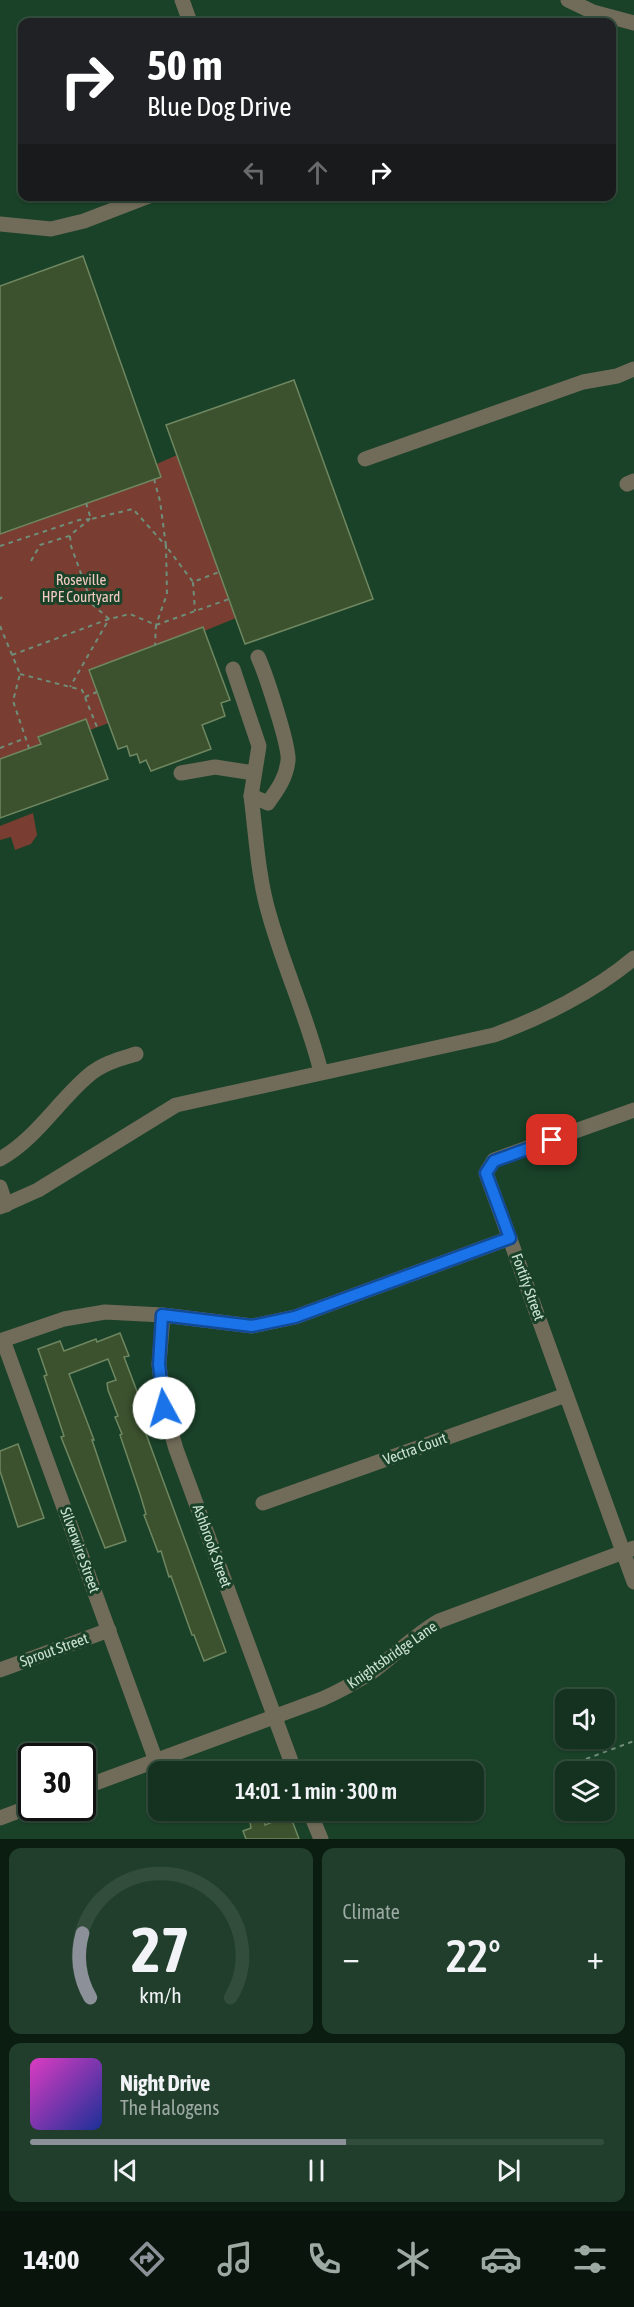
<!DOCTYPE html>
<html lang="en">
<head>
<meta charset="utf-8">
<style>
	body { margin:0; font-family:"Asap Condensed",sans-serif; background:#213e2c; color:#f1f3f6; height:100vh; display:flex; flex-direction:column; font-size:22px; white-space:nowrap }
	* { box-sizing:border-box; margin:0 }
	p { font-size:20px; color:#9daaa4 }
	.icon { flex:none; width:33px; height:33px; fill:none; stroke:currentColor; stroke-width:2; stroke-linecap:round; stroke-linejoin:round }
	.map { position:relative; height:1839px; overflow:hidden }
	.drawer { display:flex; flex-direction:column; gap:9px; padding:9px; background:#0b1c11; flex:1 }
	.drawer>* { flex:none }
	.hud { position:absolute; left:18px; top:18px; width:598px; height:183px; border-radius:12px; box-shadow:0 2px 4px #0004,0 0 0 2px #334d3d; background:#202124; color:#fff; overflow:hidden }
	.tools { position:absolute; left:555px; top:1689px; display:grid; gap:12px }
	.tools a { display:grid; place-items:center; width:60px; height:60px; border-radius:12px; background:#14321f; box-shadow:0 2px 4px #0004,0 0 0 2px #334d3d; font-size:30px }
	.speed { position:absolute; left:18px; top:1743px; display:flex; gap:12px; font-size:30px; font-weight:700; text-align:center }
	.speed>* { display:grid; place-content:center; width:78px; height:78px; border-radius:50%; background:#14321f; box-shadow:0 2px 4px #0004,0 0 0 2px #334d3d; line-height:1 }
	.speed .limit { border:3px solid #111; border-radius:9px; background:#fff; color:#111 }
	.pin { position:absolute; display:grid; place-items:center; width:51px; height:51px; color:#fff; margin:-26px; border-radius:12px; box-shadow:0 3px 9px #0006 }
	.me { position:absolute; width:66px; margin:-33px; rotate:354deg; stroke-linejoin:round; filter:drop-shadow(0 0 4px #0008) }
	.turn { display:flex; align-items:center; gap:21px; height:126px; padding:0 30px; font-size:27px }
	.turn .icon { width:78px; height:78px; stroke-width:2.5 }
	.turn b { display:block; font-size:42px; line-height:51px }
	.lanes { display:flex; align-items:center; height:57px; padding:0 30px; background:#0003; justify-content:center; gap:30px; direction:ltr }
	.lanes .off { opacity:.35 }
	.big { font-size:45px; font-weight:600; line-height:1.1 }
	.drawer .widget { flex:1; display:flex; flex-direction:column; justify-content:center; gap:9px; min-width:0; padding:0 21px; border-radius:12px; background:#213e2c }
	.drawer .dial { align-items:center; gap:0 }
	.dial svg { height:156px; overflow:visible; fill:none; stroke:#334d3d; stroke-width:7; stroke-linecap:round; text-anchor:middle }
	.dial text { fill:#f1f3f6; stroke:none }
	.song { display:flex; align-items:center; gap:18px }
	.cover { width:72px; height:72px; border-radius:9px; background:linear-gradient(135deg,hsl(310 70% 55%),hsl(230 70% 35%)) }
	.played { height:6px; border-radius:3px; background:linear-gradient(90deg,#8c9099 55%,#334d3d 55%) }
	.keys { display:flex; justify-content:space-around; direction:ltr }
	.heat { display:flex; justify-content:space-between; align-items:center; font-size:33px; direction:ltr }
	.drawer .tiles { flex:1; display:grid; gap:9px; grid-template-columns:1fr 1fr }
	.widget:last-child { grid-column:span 2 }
	.trip { position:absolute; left:148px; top:1761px; width:336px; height:60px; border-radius:12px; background:#14321f; box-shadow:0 2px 4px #0004,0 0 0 2px #334d3d; font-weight:600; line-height:60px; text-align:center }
	.tabs { display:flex; height:96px; justify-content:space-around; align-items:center; background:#08140c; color:#9daaa4 }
	.tabs .icon { width:42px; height:42px }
	.tabs .active { color:#8c9099 }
	.tabs b { font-size:27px; color:#f1f3f6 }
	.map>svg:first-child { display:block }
</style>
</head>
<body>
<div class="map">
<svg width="634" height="1839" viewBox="0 0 634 1839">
	<rect width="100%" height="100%" fill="#1a4229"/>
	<g fill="#793e31">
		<polygon points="177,455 236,618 204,631 202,628 89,670 109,723 90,730 86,719 38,737 41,744 0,759 0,534"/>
		<polygon points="33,813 37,835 31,844 15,850 11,837 0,840 0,826"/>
	</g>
	<g fill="#3c522e" stroke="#6f8760" stroke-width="1.5">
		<polygon points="83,256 161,477 0,534 0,286"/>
		<polygon points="294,380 373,599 245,644 166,425"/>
		<polygon points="203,627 230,700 221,703 225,716 202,725 211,749 151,771 146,760 140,763 137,754 130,756 127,746 118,749 89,670"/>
		<polygon points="86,719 108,779 0,818 0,759 41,744 38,737"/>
		<polygon points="120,1333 129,1356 124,1357 138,1394 135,1396 145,1422 142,1423 226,1652 204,1661 194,1635 192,1635 171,1576 169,1577 161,1551 158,1552 144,1515 146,1514 140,1494 120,1435 122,1434 115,1417 118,1416 108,1390 107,1383 116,1380 108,1359 69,1374 94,1440 92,1440 126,1541 105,1548 61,1437 64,1436 44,1376 47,1375 38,1349 60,1341 64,1351 96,1339 97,1342"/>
		<polygon points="18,1444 44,1518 18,1527 0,1471 0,1451"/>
		<polygon points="290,1815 299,1839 246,1839 243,1831 251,1828 250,1822 263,1817 265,1825"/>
	</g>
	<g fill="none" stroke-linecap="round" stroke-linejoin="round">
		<g stroke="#6f8e7a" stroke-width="2" stroke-dasharray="4.5 4.5" stroke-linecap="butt">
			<polyline points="154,479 160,501 166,546 193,582 219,572"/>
			<polyline points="86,503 91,519 133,509 166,546 167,594 156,625"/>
			<polyline points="70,536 71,546 92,604 109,619 70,687"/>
			<polyline points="0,546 79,520 91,519"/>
			<polyline points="31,561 40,545 69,536 89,520"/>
			<polyline points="193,582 195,611"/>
			<polyline points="0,599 2,597"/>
			<polyline points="156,625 229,599"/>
			<polyline points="0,626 20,674 13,701 29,748"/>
			<polyline points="12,655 109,619 130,614 156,625 155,645"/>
			<polyline points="20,674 82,690 97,727"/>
			<polyline points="85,697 97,692"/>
			<polyline points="0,748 26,738"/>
			<polyline points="586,1759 634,1741"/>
		</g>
		<g stroke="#716c59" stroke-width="15">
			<polyline points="182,0 190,22"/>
			<polyline points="568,0 593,12 634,23"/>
			<polyline points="0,224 51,229 84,221 149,196"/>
			<polyline points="365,459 583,382 617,376 634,369"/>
			<polyline points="627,484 634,481"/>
			<path d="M258,657C265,672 290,747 288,761C286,778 278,789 268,803L251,796C256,835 258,877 269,914C284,968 308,1019 321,1072"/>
			<polyline points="233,669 259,746 251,796"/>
			<polyline points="181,773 215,767 254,773"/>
			<polyline points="634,1110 494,1160 486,1173 634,1582"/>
			<path d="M0,1159C36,1139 58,1101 89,1075C103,1063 120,1059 136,1054"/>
			<polyline points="0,1187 6,1205"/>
			<path d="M0,1207L38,1190L176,1105L494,1035C541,1018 595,991 634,958"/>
			<polyline points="163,1315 159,1364 164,1408 176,1449 295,1772"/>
			<polyline points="3,1340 156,1761"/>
			<polyline points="0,1341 64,1319 105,1312 163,1315 252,1326 295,1317 510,1238"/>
			<polyline points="263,1503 566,1395"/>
			<polyline points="0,1670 109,1630"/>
			<path d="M82,1788L322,1699C340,1691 356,1682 372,1672C395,1655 415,1635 439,1621L634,1548"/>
			<polyline points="309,1810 321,1839"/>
			<polyline points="0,1818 32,1806"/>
		</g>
	</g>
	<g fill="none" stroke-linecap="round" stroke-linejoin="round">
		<g stroke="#114b97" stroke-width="15">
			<polyline id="route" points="164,1408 159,1364 162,1315 252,1326 295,1317 510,1238 486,1173 494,1161 552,1140"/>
		</g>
		<use href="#route" stroke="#1a73e8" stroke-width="10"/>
	</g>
	<g text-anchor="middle" stroke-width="6" stroke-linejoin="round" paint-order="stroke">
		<g font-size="15" fill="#f2cac0" stroke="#1a4229">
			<text x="81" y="585">Roseville<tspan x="81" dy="17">HPE Courtyard</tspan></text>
		</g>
		<g font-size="15" fill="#cde3d3" stroke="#1a4229">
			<text transform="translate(528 1287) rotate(70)" y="5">Fortify Street</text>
			<text transform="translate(415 1449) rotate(-20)" y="5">Vectra Court</text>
			<text transform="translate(212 1546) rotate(70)" y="5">Ashbrook Street</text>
			<text transform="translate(80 1550) rotate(70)" y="5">Silverwire Street</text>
			<text transform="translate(54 1650) rotate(-20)" y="5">Sprout Street</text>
			<text transform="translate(392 1655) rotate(-35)" y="5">Knightsbridge Lane</text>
		</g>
	</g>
</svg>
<div class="tools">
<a><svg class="icon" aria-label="sound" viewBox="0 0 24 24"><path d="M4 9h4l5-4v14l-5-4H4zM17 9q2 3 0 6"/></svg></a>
<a><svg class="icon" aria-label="layers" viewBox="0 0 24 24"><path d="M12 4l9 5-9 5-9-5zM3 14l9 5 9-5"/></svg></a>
</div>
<div class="speed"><div class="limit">30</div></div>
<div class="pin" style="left:552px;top:1140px;background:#d93025"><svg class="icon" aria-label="arrive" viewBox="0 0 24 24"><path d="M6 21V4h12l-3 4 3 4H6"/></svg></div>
<svg class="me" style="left:164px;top:1408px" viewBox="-20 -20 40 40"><circle r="19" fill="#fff"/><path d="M0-13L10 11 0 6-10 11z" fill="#1a73e8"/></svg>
<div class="trip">14:01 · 1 min · 300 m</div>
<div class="hud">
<div class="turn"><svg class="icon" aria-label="right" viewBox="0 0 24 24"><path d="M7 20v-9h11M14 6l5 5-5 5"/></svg><div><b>50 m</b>Blue Dog Drive</div></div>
<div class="lanes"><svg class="icon off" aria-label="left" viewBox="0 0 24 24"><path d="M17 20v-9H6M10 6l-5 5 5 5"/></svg><svg class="icon off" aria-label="ahead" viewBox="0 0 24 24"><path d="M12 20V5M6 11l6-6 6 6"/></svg><svg class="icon" aria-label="right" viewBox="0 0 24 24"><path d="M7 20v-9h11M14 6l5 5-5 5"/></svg></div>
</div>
</div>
<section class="drawer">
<div class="tiles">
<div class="widget dial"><svg viewBox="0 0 100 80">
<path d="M14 69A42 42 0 1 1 86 69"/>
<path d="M14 69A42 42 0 0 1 10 36" stroke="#8c9099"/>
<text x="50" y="56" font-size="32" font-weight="700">27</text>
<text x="50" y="72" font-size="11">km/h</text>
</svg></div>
<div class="widget"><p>Climate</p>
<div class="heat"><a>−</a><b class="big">22°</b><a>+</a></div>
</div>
<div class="widget">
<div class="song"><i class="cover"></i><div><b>Night Drive</b><p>The Halogens</p></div></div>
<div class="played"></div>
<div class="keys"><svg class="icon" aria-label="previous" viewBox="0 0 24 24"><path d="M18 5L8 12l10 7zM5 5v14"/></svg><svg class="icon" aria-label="pause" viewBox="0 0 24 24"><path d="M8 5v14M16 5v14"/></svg><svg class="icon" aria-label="next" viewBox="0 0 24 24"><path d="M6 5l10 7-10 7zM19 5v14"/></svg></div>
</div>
</div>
</section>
<nav class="tabs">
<b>14:00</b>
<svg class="icon active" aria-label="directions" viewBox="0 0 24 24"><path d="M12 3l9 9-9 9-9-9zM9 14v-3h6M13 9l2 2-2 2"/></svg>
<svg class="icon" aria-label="music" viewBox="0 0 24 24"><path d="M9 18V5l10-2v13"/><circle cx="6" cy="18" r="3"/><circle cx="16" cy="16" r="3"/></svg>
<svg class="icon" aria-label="phone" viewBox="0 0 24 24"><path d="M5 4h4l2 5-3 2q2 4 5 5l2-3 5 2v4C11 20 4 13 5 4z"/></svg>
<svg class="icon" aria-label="climate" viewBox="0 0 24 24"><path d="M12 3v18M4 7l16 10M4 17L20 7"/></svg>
<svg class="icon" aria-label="car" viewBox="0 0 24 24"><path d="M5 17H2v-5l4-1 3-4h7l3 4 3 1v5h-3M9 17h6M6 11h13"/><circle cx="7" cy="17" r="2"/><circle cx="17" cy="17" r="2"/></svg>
<svg class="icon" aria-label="filters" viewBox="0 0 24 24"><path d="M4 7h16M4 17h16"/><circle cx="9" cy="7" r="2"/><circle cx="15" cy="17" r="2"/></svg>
</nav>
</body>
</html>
